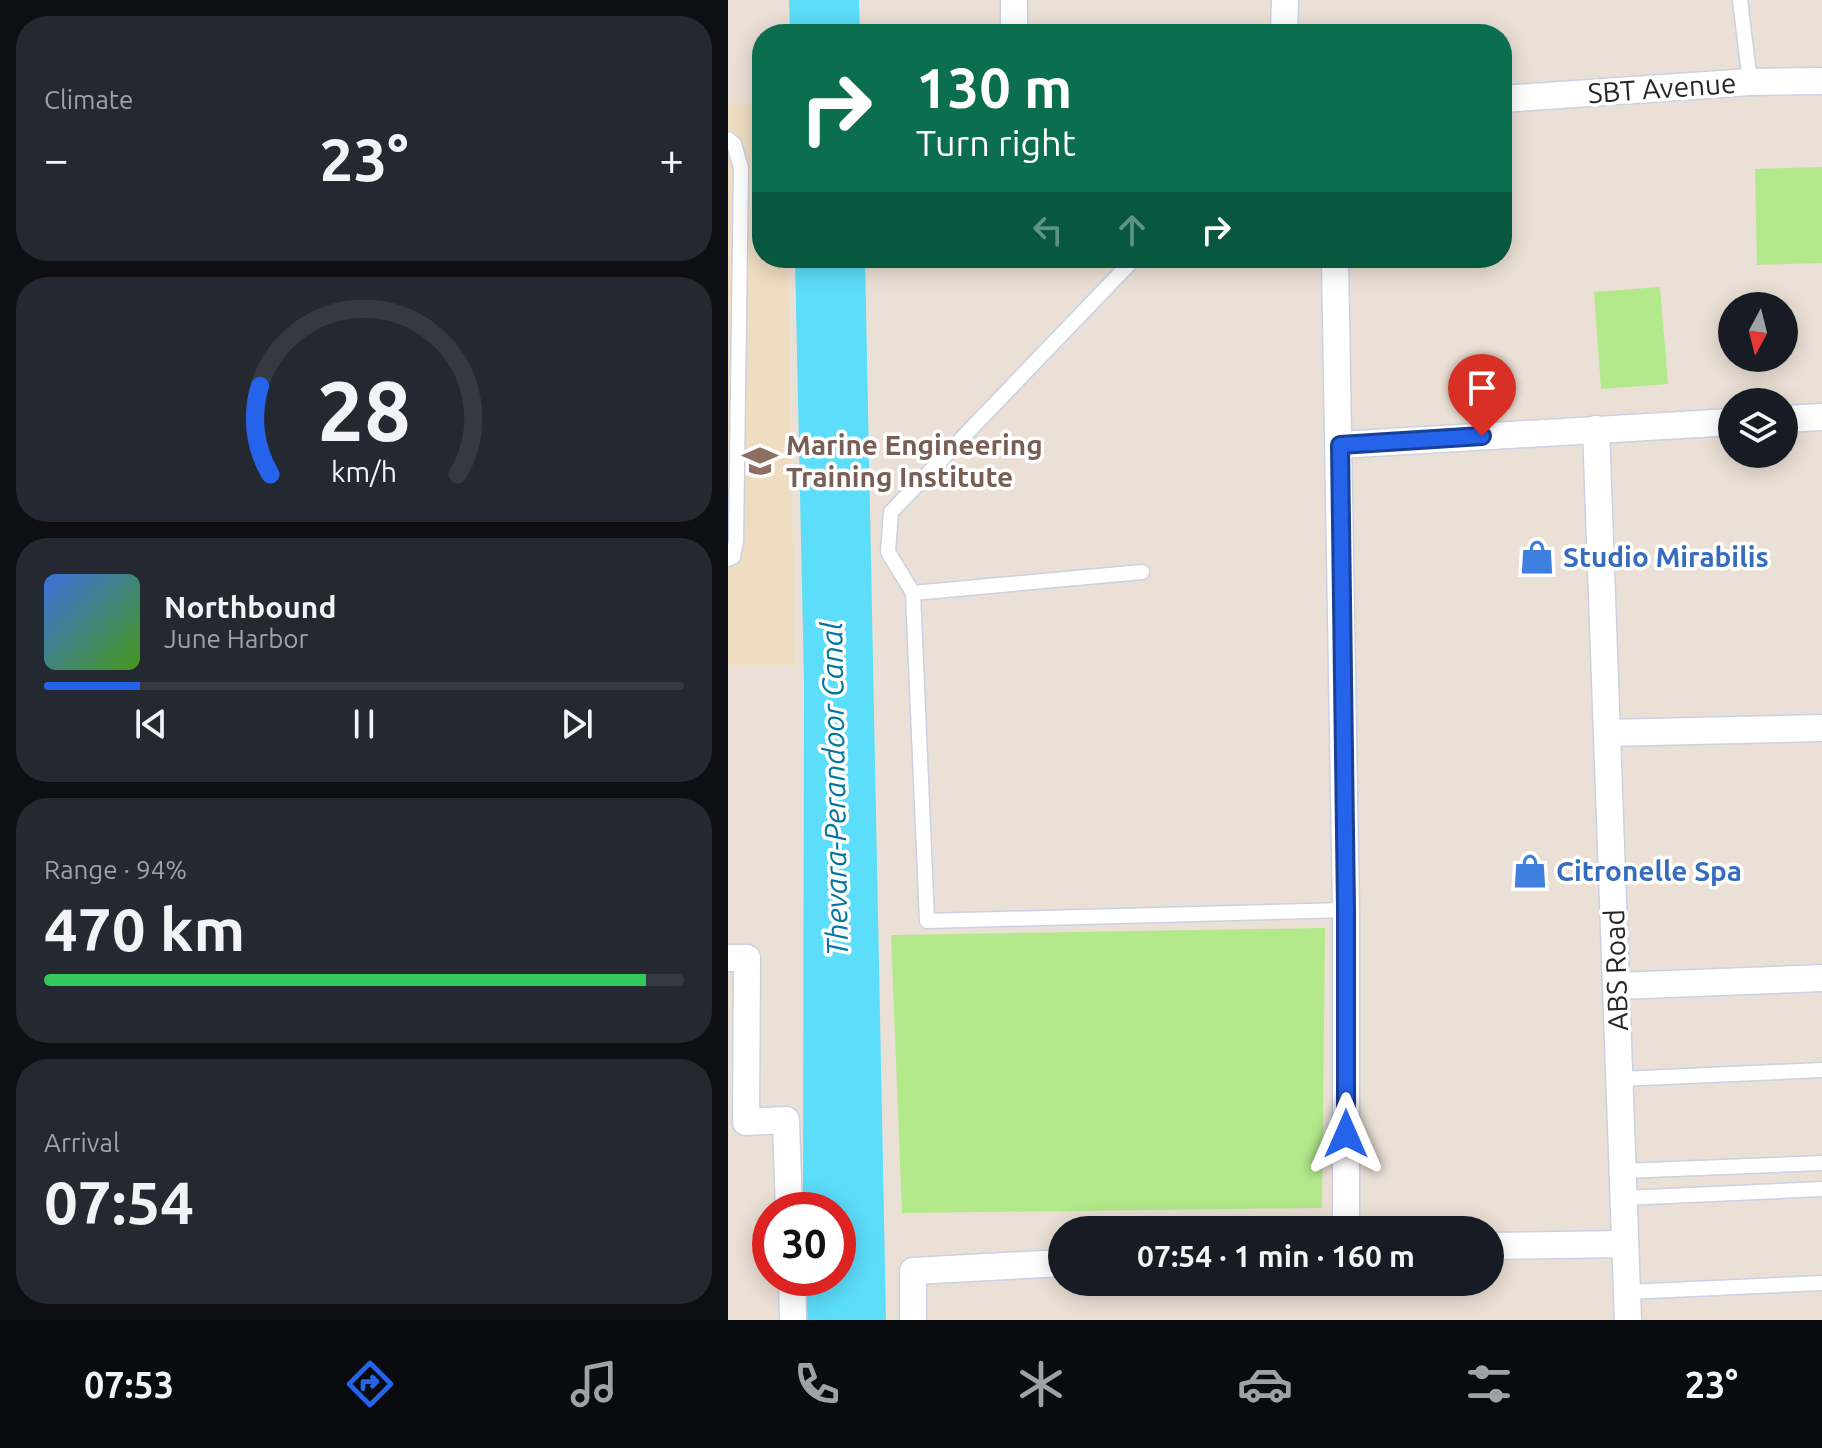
<!DOCTYPE html>
<html lang="en">
<head>
<meta charset="utf-8">
<style>
	body { margin:0; font-family:Ubuntu,sans-serif; background:#242831; color:#f1f3f6; height:100vh; display:flex; flex-direction:column; font-size:30px; white-space:nowrap }
	* { box-sizing:border-box; margin:0 }
	p { font-size:26px; color:#9ea1a6 }
	.icon { flex:none; width:44px; height:44px; fill:none; stroke:currentColor; stroke-width:2; stroke-linecap:round; stroke-linejoin:round }
	.map { position:relative; flex:1; overflow:hidden }
	.drawer { display:flex; flex-direction:column; gap:16px; padding:16px; background:#0d0f14; width:728px }
	.drawer>* { flex:none }
	.top-card { position:absolute; left:24px; top:24px; width:760px; height:244px; border-radius:32px; box-shadow:0 4px 20px #0003; background:#0b6e4f; color:#fff; overflow:hidden }
	.needle { width:52px; rotate:187deg }
	.tools { position:absolute; left:990px; top:292px; display:grid; gap:16px }
	.tools a { display:grid; place-items:center; width:80px; height:80px; border-radius:50%; background:#171b24; box-shadow:0 4px 20px #0003; font-size:40px }
	.speed { position:absolute; left:24px; top:1192px; display:flex; gap:16px; font-size:40px; font-weight:700; text-align:center }
	.speed>* { display:grid; place-content:center; width:104px; height:104px; border-radius:50%; background:#171b24; box-shadow:0 4px 20px #0003; line-height:1 }
	.speed .limit { border:12px solid #d22; background:#fff; color:#111 }
	.pin { position:absolute; display:grid; place-items:center; width:68px; height:68px; color:#fff; margin:-82px -34px; border-radius:50% 50% 50% 0; rotate:-45deg; box-shadow:0 0 8px #0007 }
	.pin .icon { rotate:45deg }
	.me { position:absolute; width:88px; margin:-44px; rotate:0deg; stroke-linejoin:round; filter:drop-shadow(0 0 6px #0008) }
	.turn { display:flex; align-items:center; gap:28px; height:168px; padding:0 32px; font-size:36px }
	.turn .icon { width:104px; height:104px; stroke-width:2.5 }
	.turn b { display:block; font-size:56px; line-height:68px }
	.lanes { display:flex; align-items:center; height:76px; padding:0 32px; background:#0003; justify-content:center; gap:40px; direction:ltr }
	.lanes .off { opacity:.35 }
	.big { font-size:60px; font-weight:600; line-height:1.1 }
	.drawer .tile { flex:1; display:flex; flex-direction:column; justify-content:center; gap:12px; min-width:0; padding:0 28px; border-radius:32px; background:#242831 }
	.drawer .dial { align-items:center; gap:0 }
	.dial svg { height:208px; overflow:visible; fill:none; stroke:#363941; stroke-width:7; stroke-linecap:round; text-anchor:middle }
	.dial text { fill:#f1f3f6; stroke:none }
	.song { display:flex; align-items:center; gap:24px }
	.cover { width:96px; height:96px; border-radius:12px; background:linear-gradient(135deg,hsl(220 70% 55%),hsl(100 70% 35%)) }
	.played { height:8px; border-radius:4px; background:linear-gradient(90deg,#2563eb 15%,#363941 15%) }
	.keys { display:flex; justify-content:space-around; direction:ltr }
	.heat { display:flex; justify-content:space-between; align-items:center; font-size:44px; direction:ltr }
	.charge { height:12px; border-radius:6px; background:linear-gradient(90deg,#34c759 94%,#363941 0) }
	.trip { position:absolute; left:320px; top:1216px; width:456px; height:80px; border-radius:40px; background:#171b24; box-shadow:0 4px 20px #0003; font-weight:600; line-height:80px; text-align:center }
	.tab-bar { display:flex; height:128px; justify-content:space-around; align-items:center; background:#090b0e; color:#9ea1a6 }
	.tab-bar .icon { width:56px; height:56px }
	.tab-bar .current { color:#2563eb }
	.tab-bar b { font-size:36px; color:#f1f3f6 }
	main { display:flex; flex:1; min-height:0 }
	.map>svg:first-child { display:block }
</style>
</head>
<body>
<main>
<section class="drawer">
<div class="tile"><p>Climate</p>
<div class="heat"><a>−</a><b class="big">23°</b><a>+</a></div>
</div>
<div class="tile dial"><svg viewBox="0 0 100 80">
<path d="M14 69A42 42 0 1 1 86 69"/>
<path d="M14 69A42 42 0 0 1 10 35" stroke="#2563eb"/>
<text x="50" y="56" font-size="32" font-weight="700">28</text>
<text x="50" y="72" font-size="11">km/h</text>
</svg></div>
<div class="tile">
<div class="song"><i class="cover"></i><div><b>Northbound</b><p>June Harbor</p></div></div>
<div class="played"></div>
<div class="keys"><svg class="icon" aria-label="previous" viewBox="0 0 24 24"><path d="M18 5L8 12l10 7zM5 5v14"/></svg><svg class="icon" aria-label="pause" viewBox="0 0 24 24"><path d="M8 5v14M16 5v14"/></svg><svg class="icon" aria-label="next" viewBox="0 0 24 24"><path d="M6 5l10 7-10 7zM19 5v14"/></svg></div>
</div>
<div class="tile"><p>Range · 94%</p><b class="big">470 km</b><div class="charge"></div></div>
<div class="tile"><p>Arrival</p><b class="big">07:54</b></div>
</section>
<div class="map">
<svg width="1094" height="1320" viewBox="0 0 1094 1320">
	<rect width="100%" height="100%" fill="#ebe0d5"/>
	<polygon fill="#efddc2" points="34,102 34,258 60,258 67,665 0,665 0,105"/>
	<g fill="#b3e88b">
		<polygon points="1094,167 1094,263 1029,265 1027,169"/>
		<polygon points="932,287 940,384 873,389 866,292"/>
		<polygon points="597,928 594,1208 174,1213 163,935"/>
	</g>
	<g fill="#5cddfa">
		<polygon points="61,0 131,0 132,34 62,34"/>
		<polygon points="67,258 137,258 158,1320 75,1320 75,1278 110,1278 110,1210 75,1210 76,682"/>
	</g>
	<g fill="none" stroke-linecap="round" stroke-linejoin="round">
		<g stroke="#cbd1e2" stroke-width="17">
			<g id="service">
				<polyline points="1012,0 1022,82"/>
				<polyline points="0,139 6,144 13,168 8,541 5,557 0,559"/>
				<polyline points="414,572 185,593 199,921 618,910"/>
				<polyline points="185,593 160,552 163,512 407,258"/>
				<polyline points="892,1079 1094,1070"/>
				<polyline points="895,1171 1094,1163"/>
				<polyline points="896,1198 1094,1189"/>
				<polyline points="899,1292 1094,1283"/>
			</g>
		</g>
		<g stroke="#cbd1e2" stroke-width="29">
			<g id="minor">
				<polyline points="286,0 286,34"/>
				<polyline points="556,34 557,0"/>
				<polyline points="774,99 1022,82 1094,81"/>
				<polyline points="607,258 618,910 618,1230"/>
				<polyline points="1056,419 1094,417"/>
				<polyline points="868,429 900,1320"/>
				<polyline points="612,445 1004,422"/>
				<polyline points="880,733 1094,728"/>
				<polyline points="0,958 19,958 18,1122 58,1120 61,1210"/>
				<polyline points="889,986 1094,978"/>
				<polyline points="762,1246 897,1244"/>
				<polyline points="64,1278 65,1320"/>
				<polyline points="185,1320 185,1271 334,1263"/>
			</g>
		</g>
		<use href="#service" stroke="#fff" stroke-width="14"/>
		<use href="#minor" stroke="#fff" stroke-width="26"/>
	</g>
	<g fill="none" stroke-linecap="round" stroke-linejoin="round">
		<g stroke="#184099" stroke-width="20">
			<polyline id="route" points="618,1134 618,910 612,445 754,436"/>
		</g>
		<use href="#route" stroke="#2563eb" stroke-width="14"/>
	</g>
	<defs>
		<g id="university-bare" transform="scale(2.76)"><path d="M0-5L7-2L0 1L-7-2ZM-4 1L0 2.5L4 1V4Q0 6-4 4Z" fill="#8d6e63" stroke="#fff" stroke-width="2.5" paint-order="stroke"/></g>
		<g id="shop-bare" transform="scale(2.76)"><path d="M-5-2.5h2.3a2.7 3.5 0 0 1 5.4 0H5L5.5 6h-11ZM-1.5-2.5h3a1.5 2.3 0 0 0-3 0Z" fill="#3f7fe0" stroke="#fff" stroke-width="2.5" paint-order="stroke"/></g>
	</defs>
	<g fill-rule="evenodd">
		<use href="#university-bare" x="32" y="461"/>
		<use href="#shop-bare" x="809" y="557"/>
		<use href="#shop-bare" x="802" y="871"/>
	</g>
	<g text-anchor="middle" stroke-width="7" stroke-linejoin="round" paint-order="stroke">
		<g font-size="28" fill="#262626" stroke="#fff">
			<text transform="translate(934 88) rotate(-4)" y="10">SBT Avenue</text>
			<text transform="translate(888 970) rotate(-92)" y="10">ABS Road</text>
		</g>
		<g font-size="28" font-weight="bold" fill="#785e54" stroke="#fff" text-anchor="start">
			<text x="58" y="455">Marine Engineering<tspan x="58" dy="32">Training Institute</tspan></text>
		</g>
		<g font-size="28" font-weight="bold" fill="#366cbe" stroke="#fff" text-anchor="start">
			<text x="835" y="567">Studio Mirabilis</text>
			<text x="828" y="881">Citronelle Spa</text>
		</g>
		<g font-size="30" font-style="italic" fill="#0176a0" stroke="#fff">
			<text transform="translate(107 789) rotate(-91)" y="10">Thevara-Perandoor Canal</text>
		</g>
	</g>
</svg>
<div class="tools">
<a><svg class="needle" viewBox="-14 -14 28 28"><path d="M0-13l5 13h-10z" fill="#e53935"/><path d="M0 13l5-13h-10z" fill="#9ea1a6"/></svg></a>
<a><svg class="icon" aria-label="layers" viewBox="0 0 24 24"><path d="M12 4l9 5-9 5-9-5zM3 14l9 5 9-5"/></svg></a>
</div>
<div class="speed"><div class="limit">30</div></div>
<div class="pin" style="left:754px;top:436px;background:#d93025"><svg class="icon" aria-label="arrive" viewBox="0 0 24 24"><path d="M6 21V4h12l-3 4 3 4H6"/></svg></div>
<svg class="me" style="left:618px;top:1134px" viewBox="-20 -20 40 40"><path d="M0-17L14 15 0 8-14 15z" fill="#2563eb" stroke="#fff" stroke-width="4"/></svg>
<div class="trip">07:54 · 1 min · 160 m</div>
<div class="top-card">
<div class="turn"><svg class="icon" aria-label="right" viewBox="0 0 24 24"><path d="M7 20v-9h11M14 6l5 5-5 5"/></svg><div><b>130 m</b>Turn right</div></div>
<div class="lanes"><svg class="icon off" aria-label="left" viewBox="0 0 24 24"><path d="M17 20v-9H6M10 6l-5 5 5 5"/></svg><svg class="icon off" aria-label="ahead" viewBox="0 0 24 24"><path d="M12 20V5M6 11l6-6 6 6"/></svg><svg class="icon" aria-label="right" viewBox="0 0 24 24"><path d="M7 20v-9h11M14 6l5 5-5 5"/></svg></div>
</div>
</div>
</main>
<nav class="tab-bar">
<b>07:53</b>
<svg class="icon current" aria-label="directions" viewBox="0 0 24 24"><path d="M12 3l9 9-9 9-9-9zM9 14v-3h6M13 9l2 2-2 2"/></svg>
<svg class="icon" aria-label="music" viewBox="0 0 24 24"><path d="M9 18V5l10-2v13"/><circle cx="6" cy="18" r="3"/><circle cx="16" cy="16" r="3"/></svg>
<svg class="icon" aria-label="phone" viewBox="0 0 24 24"><path d="M5 4h4l2 5-3 2q2 4 5 5l2-3 5 2v4C11 20 4 13 5 4z"/></svg>
<svg class="icon" aria-label="climate" viewBox="0 0 24 24"><path d="M12 3v18M4 7l16 10M4 17L20 7"/></svg>
<svg class="icon" aria-label="car" viewBox="0 0 24 24"><path d="M5 17H2v-5l4-1 3-4h7l3 4 3 1v5h-3M9 17h6M6 11h13"/><circle cx="7" cy="17" r="2"/><circle cx="17" cy="17" r="2"/></svg>
<svg class="icon" aria-label="filters" viewBox="0 0 24 24"><path d="M4 7h16M4 17h16"/><circle cx="9" cy="7" r="2"/><circle cx="15" cy="17" r="2"/></svg>
<b>23°</b>
</nav>
</body>
</html>
